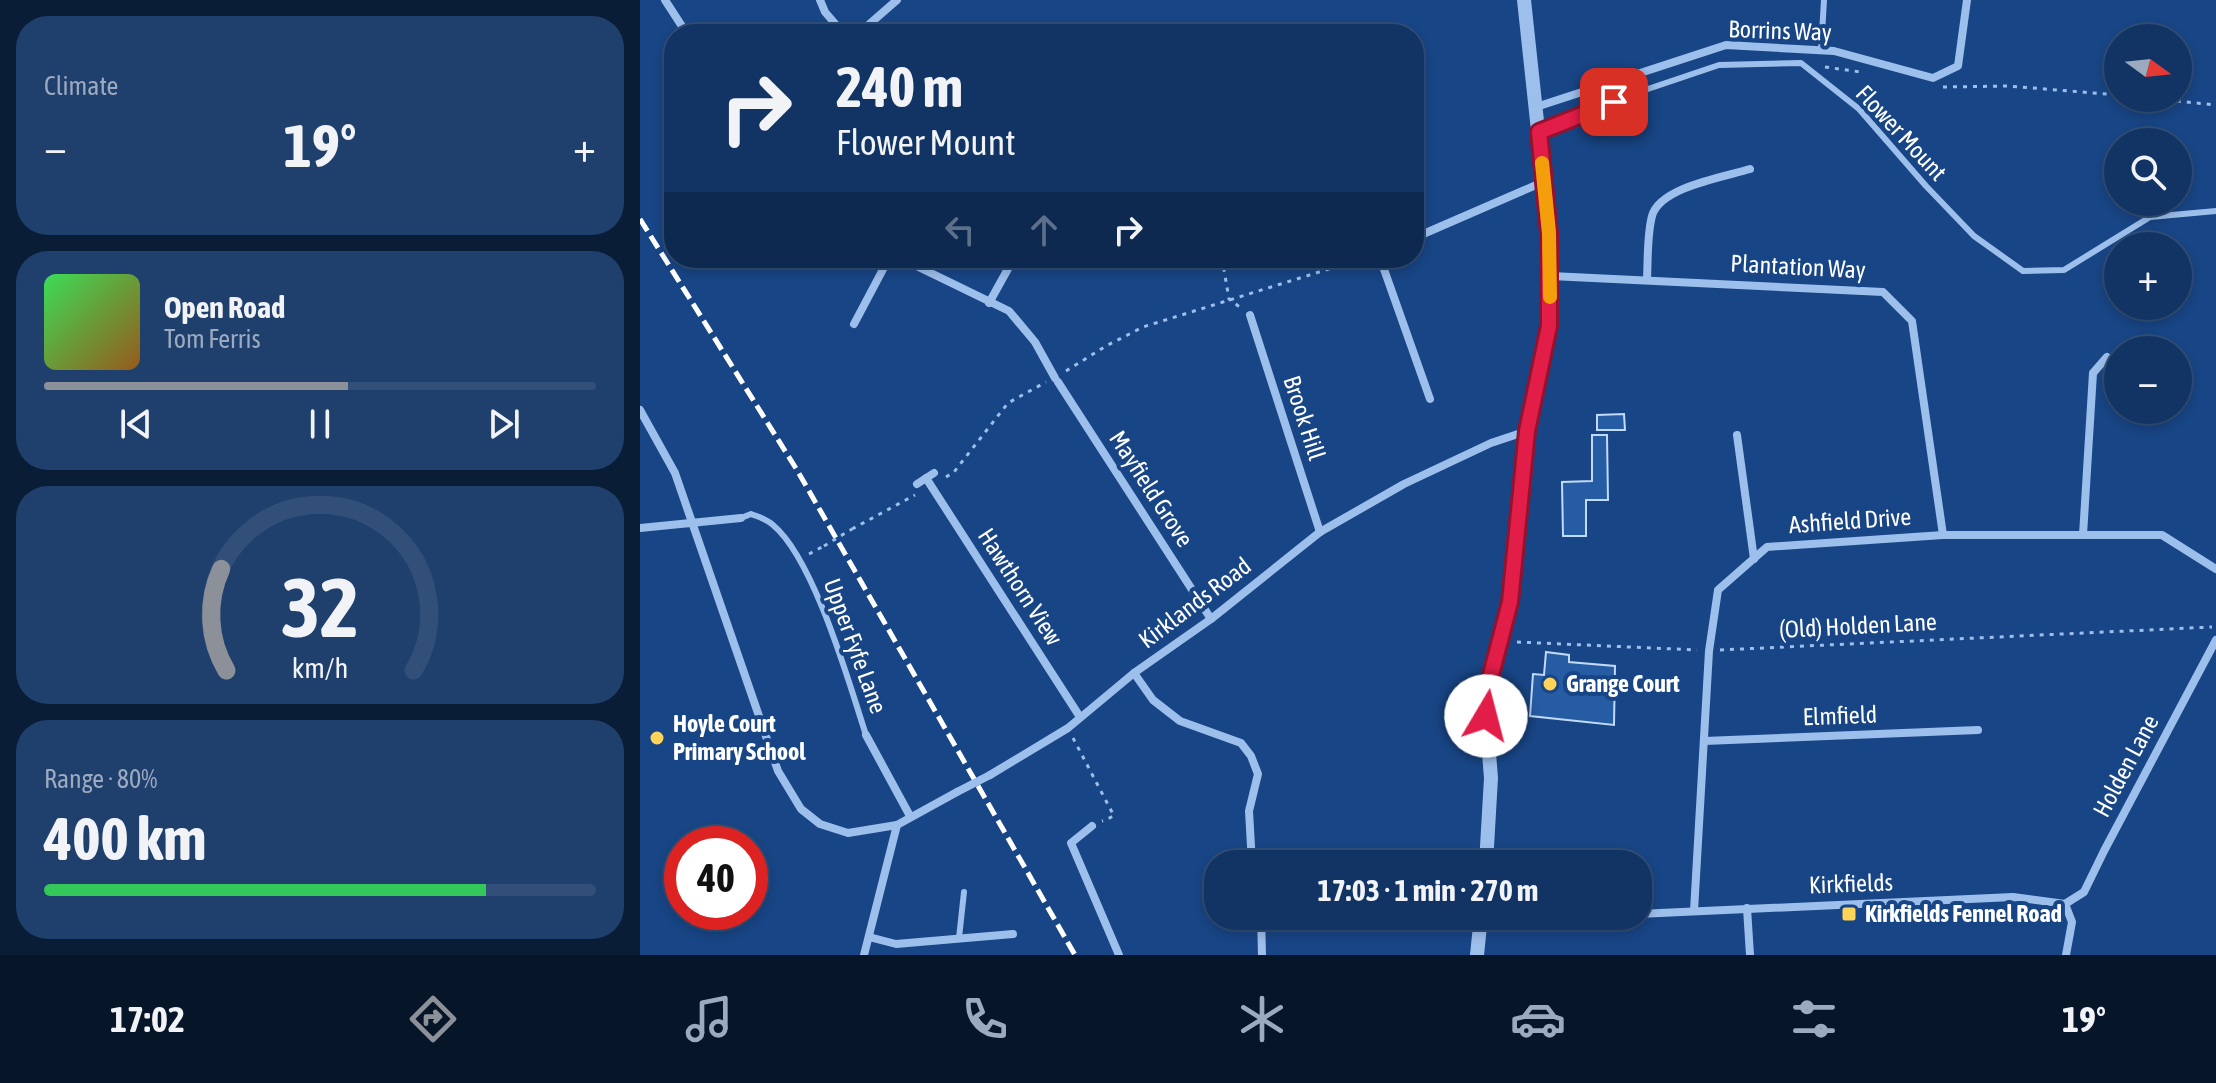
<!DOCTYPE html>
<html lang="en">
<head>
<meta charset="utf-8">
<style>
	body { margin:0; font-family:"Asap Condensed",sans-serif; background:#1f3f6d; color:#f1f3f6; height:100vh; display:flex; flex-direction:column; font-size:30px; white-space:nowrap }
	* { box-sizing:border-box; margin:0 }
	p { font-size:26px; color:#9caabf }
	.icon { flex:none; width:44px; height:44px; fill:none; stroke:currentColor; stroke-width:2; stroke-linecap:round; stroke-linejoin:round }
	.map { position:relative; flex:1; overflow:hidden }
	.side { display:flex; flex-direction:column; gap:16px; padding:16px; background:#0a1d37; width:640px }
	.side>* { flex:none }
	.hud { position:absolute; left:24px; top:24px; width:760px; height:244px; border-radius:32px; box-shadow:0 4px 12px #0003,0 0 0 2px #314f78; background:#123464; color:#f1f3f6; overflow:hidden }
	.needle { width:52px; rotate:105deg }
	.controls { position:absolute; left:1464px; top:24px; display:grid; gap:16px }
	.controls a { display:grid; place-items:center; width:88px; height:88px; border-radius:50%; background:#123464; box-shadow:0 4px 12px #0003,0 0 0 2px #314f78; font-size:40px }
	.speed { position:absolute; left:24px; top:826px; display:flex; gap:16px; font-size:40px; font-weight:700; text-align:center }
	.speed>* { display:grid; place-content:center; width:104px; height:104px; border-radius:50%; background:#123464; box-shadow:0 4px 12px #0003,0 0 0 2px #314f78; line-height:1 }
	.speed .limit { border:12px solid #d22; background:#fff; color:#111 }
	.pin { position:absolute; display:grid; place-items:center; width:68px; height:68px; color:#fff; margin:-34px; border-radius:16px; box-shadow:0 4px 12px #0006 }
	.me { position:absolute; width:88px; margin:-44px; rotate:8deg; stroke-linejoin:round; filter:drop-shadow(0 0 6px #0008) }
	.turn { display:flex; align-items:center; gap:28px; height:168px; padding:0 40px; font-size:36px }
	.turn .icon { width:104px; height:104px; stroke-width:2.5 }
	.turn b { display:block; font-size:56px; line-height:68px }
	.lanes { display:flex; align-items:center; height:76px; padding:0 40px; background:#0003; justify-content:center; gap:40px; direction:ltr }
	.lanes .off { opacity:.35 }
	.big { font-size:60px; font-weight:700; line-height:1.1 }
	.side .tile { flex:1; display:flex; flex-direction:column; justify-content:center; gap:12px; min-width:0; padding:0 28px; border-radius:32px; background:#1f3f6d }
	.side .dial { align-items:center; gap:0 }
	.dial svg { height:208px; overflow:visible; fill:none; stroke:#314f78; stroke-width:7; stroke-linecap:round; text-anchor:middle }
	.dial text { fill:#f1f3f6; stroke:none }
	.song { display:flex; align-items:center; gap:24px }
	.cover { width:96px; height:96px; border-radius:12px; background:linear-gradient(135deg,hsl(130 70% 55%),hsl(30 70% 35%)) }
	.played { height:8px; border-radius:4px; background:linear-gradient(90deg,#8c9099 55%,#314f78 55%) }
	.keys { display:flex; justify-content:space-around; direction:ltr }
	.heat { display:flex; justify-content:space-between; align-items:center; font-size:44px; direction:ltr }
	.charge { height:12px; border-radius:6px; background:linear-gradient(90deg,#34c759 80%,#314f78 0) }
	.trip { position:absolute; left:564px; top:850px; width:448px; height:80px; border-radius:32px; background:#123464; box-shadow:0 4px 12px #0003,0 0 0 2px #314f78; font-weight:700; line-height:80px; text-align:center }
	.dock { display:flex; height:128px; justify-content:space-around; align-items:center; background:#071528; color:#9caabf }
	.dock .icon { width:56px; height:56px }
	.dock .active { color:#8c9099 }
	.dock b { font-size:36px; color:#f1f3f6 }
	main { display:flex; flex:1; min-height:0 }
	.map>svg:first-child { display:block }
</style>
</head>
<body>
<main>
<section class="side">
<div class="tile"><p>Climate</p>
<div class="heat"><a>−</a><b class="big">19°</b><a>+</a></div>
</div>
<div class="tile">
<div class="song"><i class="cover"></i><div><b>Open Road</b><p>Tom Ferris</p></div></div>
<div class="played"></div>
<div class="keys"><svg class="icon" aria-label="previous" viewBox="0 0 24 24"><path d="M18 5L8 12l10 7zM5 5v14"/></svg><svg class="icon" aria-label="pause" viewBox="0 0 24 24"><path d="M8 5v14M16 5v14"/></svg><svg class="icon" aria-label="next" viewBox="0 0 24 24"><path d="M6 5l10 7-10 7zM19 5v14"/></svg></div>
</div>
<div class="tile dial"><svg viewBox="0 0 100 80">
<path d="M14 69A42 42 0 1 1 86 69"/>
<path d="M14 69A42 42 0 0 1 12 30" stroke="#8c9099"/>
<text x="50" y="56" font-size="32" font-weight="700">32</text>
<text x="50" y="72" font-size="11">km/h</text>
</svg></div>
<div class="tile"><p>Range · 80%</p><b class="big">400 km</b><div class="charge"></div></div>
</section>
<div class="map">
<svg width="1576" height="955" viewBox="0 0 1576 955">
	<rect width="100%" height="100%" fill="#184585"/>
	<g fill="#265ca3" stroke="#c2daf9" stroke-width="2">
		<polygon points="984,414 985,430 957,430 957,415"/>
		<polygon points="952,435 967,435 968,500 946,500 946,536 923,536 922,482 952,481"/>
		<polygon points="906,652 929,655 929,662 975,666 974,725 890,716 893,674 904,675"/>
	</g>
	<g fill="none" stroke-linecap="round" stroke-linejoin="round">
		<g stroke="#9dbfec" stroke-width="3" stroke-dasharray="4 6" stroke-linecap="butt">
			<polyline points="1185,67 1221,72"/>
			<polyline points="1303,87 1368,86 1478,95"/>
			<polyline points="1507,98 1576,105"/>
			<polyline points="582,258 589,299 601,308"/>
			<polyline points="426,371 466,346 503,327 724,258"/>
			<polyline points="306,477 314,472 368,403 406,382"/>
			<polyline points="212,529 275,495"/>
			<polyline points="169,554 184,546"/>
			<polyline points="877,642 1057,650"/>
			<polyline points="1080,650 1572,627"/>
			<polyline points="433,738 474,816 462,821"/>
		</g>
		<g stroke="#9dbfec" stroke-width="6">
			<polyline points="1181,51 1184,0"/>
			<polyline points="899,132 999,92 1079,65 1161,63 1219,109 1286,186 1334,236 1383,271 1424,270 1510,217 1576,211"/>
			<path d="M101,518L111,514C119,517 127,519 133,525C174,559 209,683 226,735"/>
			<polyline points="319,938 324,892"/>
		</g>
		<g stroke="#9dbfec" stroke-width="8">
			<polyline points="25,0 47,34"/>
			<polyline points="180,0 185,12 204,34"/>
			<polyline points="218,34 257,0"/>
			<polyline points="896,107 1086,45 1194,51 1293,78 1318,66 1327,0"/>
			<polyline points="774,238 903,182"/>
			<polyline points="260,258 369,311 395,342 415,378"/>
			<polyline points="740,258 790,399"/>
			<polyline points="911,276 1243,292 1272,321 1303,535"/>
			<path d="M1007,279C1008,259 1007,235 1012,216C1020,187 1084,177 1110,169"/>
			<polyline points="349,303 374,258"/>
			<polyline points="610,315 680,532"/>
			<polyline points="214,324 249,258"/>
			<polyline points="418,382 571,619"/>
			<polyline points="0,410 35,473 138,771 161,809 180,824 208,833 257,825 317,792"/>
			<polyline points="1097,435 1114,559"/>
			<polyline points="286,478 440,717"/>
			<polyline points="277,484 294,473"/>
			<polyline points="0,528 101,518"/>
			<polyline points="1443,535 1453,373 1467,357"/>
			<polyline points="494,673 513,700 540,721 601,743 611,756 618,774 609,811 612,864"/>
			<polyline points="226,735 270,816"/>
			<polyline points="1064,741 1338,730"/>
			<polyline points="350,775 428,728 494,673 571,619 680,532 764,484 851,443 887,431"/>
			<polyline points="452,826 431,843 479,955"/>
			<polyline points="1425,904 1444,892 1464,851 1576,640"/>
			<polyline points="1425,904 1432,922 1426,955"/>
			<polyline points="1107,908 1110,955"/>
			<polyline points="1054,911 1069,651 1078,590 1127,547 1303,535 1522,535 1576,569"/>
			<polyline points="998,914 1373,897 1425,904"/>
			<polyline points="621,916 622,955"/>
			<polyline points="841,922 957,916"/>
			<polyline points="229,937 256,944 373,934"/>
			<polyline points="224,955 257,825"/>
		</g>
		<g stroke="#9dbfec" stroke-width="14">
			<polyline points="846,864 851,778 846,716 851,675 870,602 887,431 909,326 909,233 884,0"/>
			<polyline points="837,955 841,916"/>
		</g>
		<polyline stroke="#fff" stroke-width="5" stroke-dasharray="14 6" stroke-linecap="butt" points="0,219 157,470 435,955"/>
		<polyline stroke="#9dbfec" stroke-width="3" stroke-dasharray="4 6" stroke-linecap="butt" points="184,546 212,529"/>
		<polyline stroke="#9dbfec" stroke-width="8" points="317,792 350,775"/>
	</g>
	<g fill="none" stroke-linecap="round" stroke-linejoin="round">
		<g stroke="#92132f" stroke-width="20">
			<polyline id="route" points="846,716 851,675 870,602 887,431 909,326 909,233 899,132 974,102"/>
		</g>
		<use href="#route" stroke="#e11d48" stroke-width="14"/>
		<polyline stroke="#f59e0b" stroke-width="14" points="902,163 909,233 910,297"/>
	</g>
	<g fill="#ffd258" stroke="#184585" stroke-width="3">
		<circle cx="910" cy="684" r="8"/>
		<circle cx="17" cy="738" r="8"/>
		<rect x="1201" y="906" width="16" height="16" rx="4"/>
	</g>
	<g text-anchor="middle" stroke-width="8" stroke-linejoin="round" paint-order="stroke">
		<g font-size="24" fill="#fff" stroke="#184585">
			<text transform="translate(1140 31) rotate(2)" y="8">Borrins Way</text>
			<text transform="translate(1261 133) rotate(47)" y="8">Flower Mount</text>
			<text transform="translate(1158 267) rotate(3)" y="8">Plantation Way</text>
			<text transform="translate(664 418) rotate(72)" y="8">Brook Hill</text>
			<text transform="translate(511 489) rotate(57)" y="8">Mayfield Grove</text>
			<text transform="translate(1210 521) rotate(-4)" y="8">Ashfield Drive</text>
			<text transform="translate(380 587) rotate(57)" y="8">Hawthorn View</text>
			<text transform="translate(555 603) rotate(-37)" y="8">Kirklands Road</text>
			<text transform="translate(1218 626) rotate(-3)" y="8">(Old) Holden Lane</text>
			<text transform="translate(215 646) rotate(70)" y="8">Upper Fyfe Lane</text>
			<text transform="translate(1200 716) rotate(-2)" y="8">Elmfield</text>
			<text transform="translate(1486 766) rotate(-62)" y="8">Holden Lane</text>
			<text transform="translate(1211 884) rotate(-2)" y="8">Kirkfields</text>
		</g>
		<g font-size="24" font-weight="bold" fill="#fff" stroke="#184585" text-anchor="start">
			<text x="926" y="692">Grange Court</text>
			<text x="33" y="732">Hoyle Court<tspan x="33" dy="28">Primary School</tspan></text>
			<text x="1225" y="922">Kirkfields Fennel Road</text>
		</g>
	</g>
</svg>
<div class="controls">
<a><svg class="needle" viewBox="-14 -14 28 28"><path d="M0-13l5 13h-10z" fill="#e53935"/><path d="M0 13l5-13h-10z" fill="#9caabf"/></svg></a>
<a><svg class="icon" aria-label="search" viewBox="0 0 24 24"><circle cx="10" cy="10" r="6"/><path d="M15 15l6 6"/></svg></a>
<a>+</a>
<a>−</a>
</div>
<div class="speed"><div class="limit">40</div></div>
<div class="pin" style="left:974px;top:102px;background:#d93025"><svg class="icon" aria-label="arrive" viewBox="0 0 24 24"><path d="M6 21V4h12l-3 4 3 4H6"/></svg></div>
<svg class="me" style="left:846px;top:716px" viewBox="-20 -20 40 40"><circle r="19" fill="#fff"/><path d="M0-13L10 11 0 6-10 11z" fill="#e11d48"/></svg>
<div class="trip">17:03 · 1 min · 270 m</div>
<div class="hud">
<div class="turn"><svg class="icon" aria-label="right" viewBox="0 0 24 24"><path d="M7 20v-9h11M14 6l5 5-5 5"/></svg><div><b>240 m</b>Flower Mount</div></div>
<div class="lanes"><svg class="icon off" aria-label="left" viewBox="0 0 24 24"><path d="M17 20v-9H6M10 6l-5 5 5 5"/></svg><svg class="icon off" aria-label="ahead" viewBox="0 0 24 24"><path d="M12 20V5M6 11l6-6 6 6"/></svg><svg class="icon" aria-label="right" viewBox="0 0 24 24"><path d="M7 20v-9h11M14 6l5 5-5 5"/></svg></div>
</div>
</div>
</main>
<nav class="dock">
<b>17:02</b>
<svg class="icon active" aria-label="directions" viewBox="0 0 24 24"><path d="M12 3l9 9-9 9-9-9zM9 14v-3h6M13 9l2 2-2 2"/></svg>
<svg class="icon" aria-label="music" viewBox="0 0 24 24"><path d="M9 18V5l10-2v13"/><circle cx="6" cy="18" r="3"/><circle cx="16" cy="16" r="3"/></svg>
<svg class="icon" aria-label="phone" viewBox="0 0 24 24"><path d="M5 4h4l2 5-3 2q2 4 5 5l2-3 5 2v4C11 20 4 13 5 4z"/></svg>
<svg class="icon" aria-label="climate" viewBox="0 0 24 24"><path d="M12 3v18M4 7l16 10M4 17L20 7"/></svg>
<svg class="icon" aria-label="car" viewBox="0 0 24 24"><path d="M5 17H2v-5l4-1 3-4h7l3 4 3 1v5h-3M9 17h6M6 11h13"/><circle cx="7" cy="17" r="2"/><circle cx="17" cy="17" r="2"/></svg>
<svg class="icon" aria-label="filters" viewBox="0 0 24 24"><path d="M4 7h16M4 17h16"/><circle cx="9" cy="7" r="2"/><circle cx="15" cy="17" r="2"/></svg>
<b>19°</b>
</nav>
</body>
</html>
